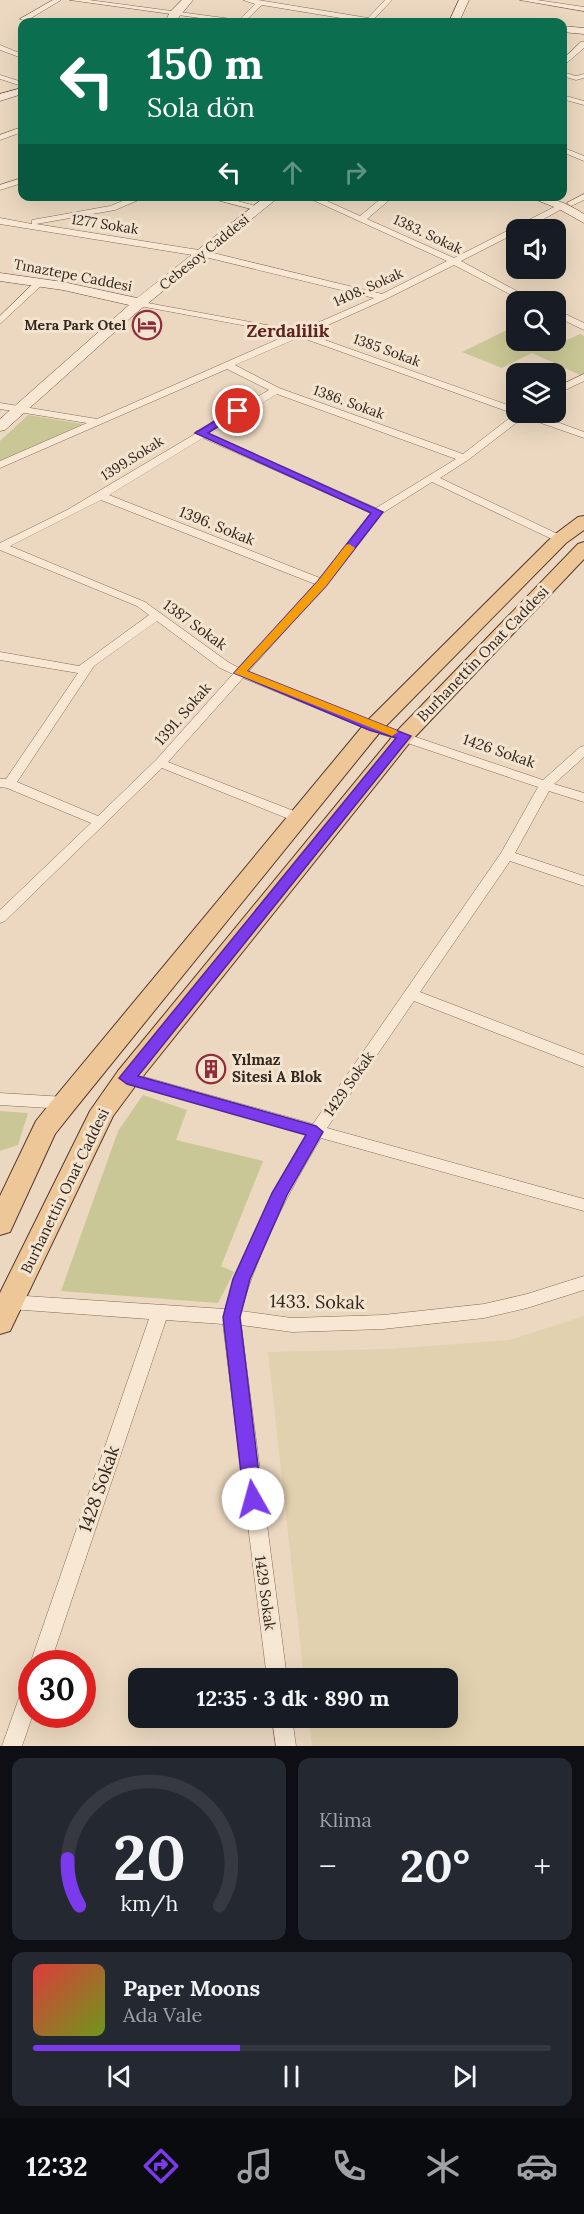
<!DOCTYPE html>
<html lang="tr">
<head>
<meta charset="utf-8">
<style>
	body { margin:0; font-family:Lora,serif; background:#242831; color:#f1f3f6; height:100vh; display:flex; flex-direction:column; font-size:22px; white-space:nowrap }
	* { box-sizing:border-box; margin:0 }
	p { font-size:20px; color:#9ea1a6 }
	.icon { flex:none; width:33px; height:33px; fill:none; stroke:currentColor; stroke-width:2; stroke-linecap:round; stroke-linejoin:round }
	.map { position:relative; height:1746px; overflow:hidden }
	.side { display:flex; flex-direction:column; gap:12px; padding:12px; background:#0d0f14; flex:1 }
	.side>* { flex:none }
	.banner { position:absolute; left:18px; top:18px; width:549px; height:183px; border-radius:12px; box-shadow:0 6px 24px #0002; background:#0b6e4f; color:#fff; overflow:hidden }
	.fabs { position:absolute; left:506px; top:219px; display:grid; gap:12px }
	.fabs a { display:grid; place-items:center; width:60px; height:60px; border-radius:12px; background:#171b24; box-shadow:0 6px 24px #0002; font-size:30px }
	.speed { position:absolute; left:18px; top:1650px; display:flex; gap:12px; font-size:30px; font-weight:700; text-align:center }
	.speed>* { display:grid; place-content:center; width:78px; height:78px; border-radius:50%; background:#171b24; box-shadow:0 6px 24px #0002; line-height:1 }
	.speed .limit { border:9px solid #d22; background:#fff; color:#111 }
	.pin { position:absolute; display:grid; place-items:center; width:51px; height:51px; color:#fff; margin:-26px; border:3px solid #fff; border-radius:50%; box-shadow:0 2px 6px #0007 }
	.me { position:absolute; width:66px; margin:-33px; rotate:353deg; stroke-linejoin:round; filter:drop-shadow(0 0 4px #0008) }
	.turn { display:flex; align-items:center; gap:21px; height:126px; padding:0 30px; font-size:27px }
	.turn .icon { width:78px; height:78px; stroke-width:2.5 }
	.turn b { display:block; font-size:42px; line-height:51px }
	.lanes { display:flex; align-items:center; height:57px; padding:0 30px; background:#0003; justify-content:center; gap:30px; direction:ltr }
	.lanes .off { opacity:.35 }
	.big { font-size:45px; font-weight:800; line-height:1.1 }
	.side .card { flex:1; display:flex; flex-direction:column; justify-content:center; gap:9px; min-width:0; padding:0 21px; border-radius:12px; background:#242831 }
	.side .dial { align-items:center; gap:0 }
	.dial svg { height:156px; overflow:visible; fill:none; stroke:#363941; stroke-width:7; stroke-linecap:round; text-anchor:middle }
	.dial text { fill:#f1f3f6; stroke:none }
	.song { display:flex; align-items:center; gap:18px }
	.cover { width:72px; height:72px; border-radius:9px; background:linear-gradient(135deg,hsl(0 70% 55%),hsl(80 70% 35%)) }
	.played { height:6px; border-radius:3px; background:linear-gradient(90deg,#7c3aed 40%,#363941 40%) }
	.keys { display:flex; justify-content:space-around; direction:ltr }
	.heat { display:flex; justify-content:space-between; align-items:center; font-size:33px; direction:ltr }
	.side .tiles { flex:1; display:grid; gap:12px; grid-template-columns:1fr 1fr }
	.card:last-child { grid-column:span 2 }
	.trip { position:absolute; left:128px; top:1668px; width:330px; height:60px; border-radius:12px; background:#171b24; box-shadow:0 6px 24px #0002; font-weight:800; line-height:60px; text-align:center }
	.tabs { display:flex; height:96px; justify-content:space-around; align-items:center; background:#090b0e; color:#9ea1a6 }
	.tabs .icon { width:42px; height:42px }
	.tabs .active { color:#7c3aed }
	.tabs b { font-size:27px; color:#f1f3f6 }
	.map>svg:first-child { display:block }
</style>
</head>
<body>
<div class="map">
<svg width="584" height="1746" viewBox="0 0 584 1746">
	<rect width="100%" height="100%" fill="#ecd8c0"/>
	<polygon fill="#e1d1ae" points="584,1316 584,1746 312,1746 309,1718 447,1718 447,1678 304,1678 268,1352 388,1349 510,1340"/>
	<g fill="#c9c795">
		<polygon points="515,326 516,340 543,341 553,346 580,334 584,336 584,373 580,375 532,353 502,368 462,352"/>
		<polygon points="28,415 83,424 0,462 0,441"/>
		<polygon points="143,1095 187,1110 176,1140 263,1161 221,1266 234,1272 218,1303 61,1291 118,1131"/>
		<polygon points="0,1111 28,1113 18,1145 0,1151"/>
	</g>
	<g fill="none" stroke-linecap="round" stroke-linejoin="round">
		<g stroke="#846a59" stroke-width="1">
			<g id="street">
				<polygon points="53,0 61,0 31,18 44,21 45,22 32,22 20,19"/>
				<polygon points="70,0 89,0 239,20 255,4 243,0 258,0 368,18 385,0 392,0 374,19 380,22 365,22 262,5 244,22 229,22"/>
				<polygon points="520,0 537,0 584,7 584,11"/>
				<polygon points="581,42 584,42 584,48 562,67 562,60"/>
				<polygon points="0,45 22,54 22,58 0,50"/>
				<polygon points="562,72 576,76 584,74 584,78 576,80 562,76"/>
				<polygon points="0,75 22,82 22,86 0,79"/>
				<polygon points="562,95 584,101 584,105 562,99"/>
				<polygon points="19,128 22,128 22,132 0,140 0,135"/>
				<polygon points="562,147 584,156 584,161 562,152"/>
				<polygon points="22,178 22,183 0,190 0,185"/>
				<polygon points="584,194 584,200 571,206 567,203"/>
				<path d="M135,196H148L115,210L36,224L205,251L382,294L447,261L304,196H316L360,216L384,196H394L367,219L454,258L560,204L567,206L524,230H516V233L461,261L537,302H525L454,265L386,299L308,334L516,408V412H530L584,432V438L524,417L468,460L440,478L564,537V541H556L432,482L381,514L326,585L248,672L377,724L543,780L580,747L584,746V757L554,784L584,793V802L549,791L515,853L584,876V886L510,861L420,992L584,1055V1067L414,1001L327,1128L584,1199V1211L321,1138C288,1193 259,1249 241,1311L292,1318L383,1315L484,1304L527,1294L584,1276V1290L527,1308L484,1318L383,1329L292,1332L241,1325L287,1678H267L223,1324L166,1320L50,1664H32V1667L30,1664L149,1319L10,1309L4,1307L2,1302L4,1297L10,1295L225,1309C243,1247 274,1190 307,1134L122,1082L119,1078L122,1074L127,1072L313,1124L501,853L538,787L369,730L243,678L168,762L304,815L306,818L304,821H294L162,768L5,921L0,923V910L91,823L7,788L0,787V779H6L78,673L0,660V652L79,666L149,615L137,606L0,550V543L67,510L195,434L196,431L201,430L269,390L227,369L0,468V461L87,423L0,409V403L97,419L290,334L140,306L137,305V301L299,331L374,298L205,257L0,224V218L32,224V220L110,206ZM300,337L512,413L515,414L463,454L279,388L235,365ZM277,394L456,459L376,508L210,434ZM203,438L371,513L320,578L109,495ZM101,500L315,584L239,668L228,662L145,602L10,546ZM157,621L220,668L233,674L156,760L98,816L17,782L94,666Z"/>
				<polygon points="202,196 219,196 263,208 259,211"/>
				<polygon points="36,281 44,283 0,324 0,316"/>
				<polygon points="555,309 584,323 584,330 555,316"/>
				<polygon points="584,374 584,381 555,395 555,388"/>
				<polygon points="0,1093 65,1097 70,1099 73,1103 70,1107 65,1109 0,1105"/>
				<polygon points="32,1678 33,1714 22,1746 2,1746 25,1681"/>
				<polygon points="272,1718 292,1718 296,1746 276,1746"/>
			</g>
		</g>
		<g stroke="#664b3c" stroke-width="1">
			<g id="secondary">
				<polygon points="182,0 193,0 175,22 165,22 170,12"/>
				<polygon points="459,0 469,0 459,22 449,22"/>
				<polygon points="562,26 584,28 584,34 562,32"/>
				<polygon points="22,88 22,94 0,101 0,94"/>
				<polygon points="266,196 280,196 136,313 5,430 0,431 0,419 129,305 63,290 0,281 0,273 63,282 137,298"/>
				<path d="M527,196C550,196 565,202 584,214V223L559,209Z"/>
			</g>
		</g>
		<g stroke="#52392d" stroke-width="2">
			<g id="primary">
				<polygon points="584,516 584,530 566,543 380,732 74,1110 55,1134 10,1232 0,1235 0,1196 36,1121 56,1096 366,722 554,535 578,517"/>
				<polygon points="584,542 584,559 411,741 136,1085 113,1116 10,1331 0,1334 0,1293 90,1111 118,1071 397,731 578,544"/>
			</g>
		</g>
		<use href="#street" fill="#f7e7d3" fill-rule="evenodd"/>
		<use href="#secondary" fill="#f7e7d3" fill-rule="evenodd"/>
		<use href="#primary" fill="#eec799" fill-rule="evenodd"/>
	</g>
	<polygon fill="#7c3aed" stroke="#51269a" stroke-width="1.5" points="234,409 243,411 208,433 383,512 326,586 247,671 411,736 138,1076 316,1126 323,1132 287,1195 250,1279 240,1317 262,1499 259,1505 253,1507 246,1505 244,1499 223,1317 233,1279 272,1193 306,1135 127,1084 119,1078 396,738 369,730 234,673 318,581 371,513 195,433"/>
	<polygon fill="#f59e0b" points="349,544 355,548 326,586 247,671 396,730 398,732 392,736 234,673 318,581 346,545"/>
	<defs>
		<g id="hotel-ring" transform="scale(1.5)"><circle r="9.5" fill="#f3e4d0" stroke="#902c3b" stroke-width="1.5"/><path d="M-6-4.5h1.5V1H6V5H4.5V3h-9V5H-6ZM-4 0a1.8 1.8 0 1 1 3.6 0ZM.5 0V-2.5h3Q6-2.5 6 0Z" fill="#902c3b"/></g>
		<g id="building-ring" transform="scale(1.5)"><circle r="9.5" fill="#f3e4d0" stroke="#902c3b" stroke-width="1.5"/><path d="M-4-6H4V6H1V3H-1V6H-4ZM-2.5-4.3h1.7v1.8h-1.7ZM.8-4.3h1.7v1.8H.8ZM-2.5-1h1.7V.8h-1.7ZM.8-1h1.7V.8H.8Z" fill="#902c3b"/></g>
	</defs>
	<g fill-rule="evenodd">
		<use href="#hotel-ring" x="147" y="325"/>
		<use href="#building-ring" x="211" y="1069"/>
	</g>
	<g text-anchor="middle" stroke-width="6" stroke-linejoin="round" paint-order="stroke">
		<g font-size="14" fill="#34251d" stroke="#f3e4d0">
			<text transform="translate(105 224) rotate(9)" y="5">1277 Sokak</text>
			<text transform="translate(428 234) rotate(25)" y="5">1383. Sokak</text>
			<text transform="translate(204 252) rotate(-39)" y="5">Cebesoy Caddesi</text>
			<text transform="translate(73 275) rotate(11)" y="5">Tınaztepe Caddesi</text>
			<text transform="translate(368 287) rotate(-24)" y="5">1408. Sokak</text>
			<text transform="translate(387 350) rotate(20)" y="5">1385 Sokak</text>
			<text transform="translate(349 402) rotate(20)" y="5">1386. Sokak</text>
			<text transform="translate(132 458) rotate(-32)" y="5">1399.Sokak</text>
		</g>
		<g font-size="14" font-weight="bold" fill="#34251d" stroke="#f3e4d0" text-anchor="end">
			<text x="126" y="330">Mera Park Otel</text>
		</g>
		<g font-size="15" fill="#34251d" stroke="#f3e4d0">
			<text transform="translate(217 526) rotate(22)" y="5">1396. Sokak</text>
			<text transform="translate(195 625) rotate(36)" y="5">1387 Sokak</text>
			<text transform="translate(483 654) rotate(-46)" y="5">Burhanettin Onat Caddesi</text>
			<text transform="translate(183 714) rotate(-49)" y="5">1391. Sokak</text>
			<text transform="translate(499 751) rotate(19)" y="5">1426 Sokak</text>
			<text transform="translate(349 1084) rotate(-55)" y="5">1429 Sokak</text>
			<text transform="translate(65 1191) rotate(-64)" y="5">Burhanettin Onat Caddesi</text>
			<text transform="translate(265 1593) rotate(82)" y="5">1429 Sokak</text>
		</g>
		<g font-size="15" font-weight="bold" fill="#34251d" stroke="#f3e4d0" text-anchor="start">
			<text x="232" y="1065">Yılmaz<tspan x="232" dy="17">Sitesi A Blok</tspan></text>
		</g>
		<g font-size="18" font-weight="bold" fill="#5f221e" stroke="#f3e4d0">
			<text x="288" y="337">Zerdalilik</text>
		</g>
		<g font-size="18" fill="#34251d" stroke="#f3e4d0">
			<text transform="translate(317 1302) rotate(1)" y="6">1433. Sokak</text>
			<text transform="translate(99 1489) rotate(-71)" y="6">1428 Sokak</text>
		</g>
	</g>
</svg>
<div class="fabs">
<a><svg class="icon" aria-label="sound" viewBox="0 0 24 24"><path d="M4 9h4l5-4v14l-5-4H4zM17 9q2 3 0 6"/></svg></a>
<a><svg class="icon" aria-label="search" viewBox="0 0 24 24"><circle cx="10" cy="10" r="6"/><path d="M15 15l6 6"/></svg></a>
<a><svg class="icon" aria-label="layers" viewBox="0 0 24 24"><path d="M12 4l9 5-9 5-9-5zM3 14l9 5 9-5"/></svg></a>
</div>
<div class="speed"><div class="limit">30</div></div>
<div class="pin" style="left:238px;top:411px;background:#d93025"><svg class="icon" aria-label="arrive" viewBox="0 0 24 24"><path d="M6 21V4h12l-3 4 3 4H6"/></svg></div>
<svg class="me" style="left:253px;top:1499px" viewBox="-20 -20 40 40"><circle r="19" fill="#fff"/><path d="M0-13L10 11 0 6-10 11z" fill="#7c3aed"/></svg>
<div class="trip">12:35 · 3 dk · 890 m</div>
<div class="banner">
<div class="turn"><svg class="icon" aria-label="left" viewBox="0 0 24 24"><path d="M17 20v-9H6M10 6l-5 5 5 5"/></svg><div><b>150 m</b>Sola dön</div></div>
<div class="lanes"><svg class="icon" aria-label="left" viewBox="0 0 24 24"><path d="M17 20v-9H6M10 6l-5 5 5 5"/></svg><svg class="icon off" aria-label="ahead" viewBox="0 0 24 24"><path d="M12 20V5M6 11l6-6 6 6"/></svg><svg class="icon off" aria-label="right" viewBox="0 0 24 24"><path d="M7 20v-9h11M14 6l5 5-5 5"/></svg></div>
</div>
</div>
<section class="side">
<div class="tiles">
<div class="card dial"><svg viewBox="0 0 100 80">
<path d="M14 69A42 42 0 1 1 86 69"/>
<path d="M14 69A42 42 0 0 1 8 45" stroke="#7c3aed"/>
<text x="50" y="56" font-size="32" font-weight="700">20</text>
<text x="50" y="72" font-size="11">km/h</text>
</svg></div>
<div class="card"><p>Klima</p>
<div class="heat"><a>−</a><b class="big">20°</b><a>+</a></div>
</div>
<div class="card">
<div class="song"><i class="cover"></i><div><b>Paper Moons</b><p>Ada Vale</p></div></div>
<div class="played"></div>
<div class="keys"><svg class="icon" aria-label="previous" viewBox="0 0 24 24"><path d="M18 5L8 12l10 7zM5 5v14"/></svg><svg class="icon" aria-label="pause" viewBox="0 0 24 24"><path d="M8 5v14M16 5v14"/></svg><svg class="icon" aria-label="next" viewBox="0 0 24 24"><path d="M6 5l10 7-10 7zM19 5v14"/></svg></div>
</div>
</div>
</section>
<nav class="tabs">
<b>12:32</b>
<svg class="icon active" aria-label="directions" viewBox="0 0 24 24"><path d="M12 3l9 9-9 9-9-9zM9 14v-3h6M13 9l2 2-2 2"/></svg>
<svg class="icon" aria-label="music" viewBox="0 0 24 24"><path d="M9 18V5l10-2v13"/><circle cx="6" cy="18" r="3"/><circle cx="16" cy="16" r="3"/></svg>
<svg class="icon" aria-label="phone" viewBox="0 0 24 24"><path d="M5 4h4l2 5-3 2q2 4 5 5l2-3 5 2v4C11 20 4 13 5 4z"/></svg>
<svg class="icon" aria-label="climate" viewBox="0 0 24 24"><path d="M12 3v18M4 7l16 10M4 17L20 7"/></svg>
<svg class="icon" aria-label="car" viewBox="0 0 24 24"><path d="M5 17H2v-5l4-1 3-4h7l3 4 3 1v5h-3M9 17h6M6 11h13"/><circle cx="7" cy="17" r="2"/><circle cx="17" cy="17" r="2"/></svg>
</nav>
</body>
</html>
